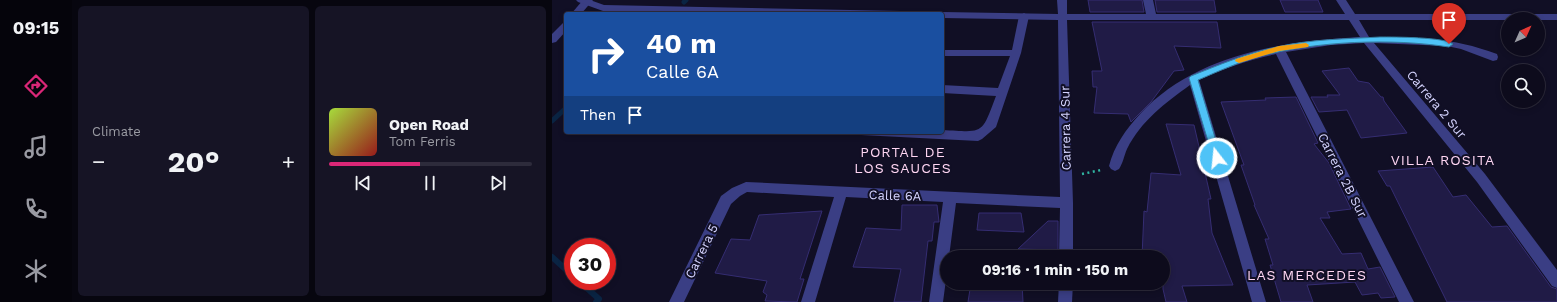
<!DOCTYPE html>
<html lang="en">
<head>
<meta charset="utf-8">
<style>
	body { margin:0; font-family:"Work Sans",sans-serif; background:#161425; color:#f1f3f6; height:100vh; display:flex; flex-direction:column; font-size:15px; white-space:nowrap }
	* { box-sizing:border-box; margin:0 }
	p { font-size:13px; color:#9a9ba3 }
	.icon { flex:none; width:22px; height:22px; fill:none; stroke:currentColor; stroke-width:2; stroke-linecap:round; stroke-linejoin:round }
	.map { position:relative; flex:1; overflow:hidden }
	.drawer { display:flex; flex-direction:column; gap:6px; padding:6px; background:#07060f; width:480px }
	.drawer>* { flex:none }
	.guide { position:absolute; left:12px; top:12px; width:380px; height:122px; border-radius:4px; box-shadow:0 2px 6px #0003,0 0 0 1px #2d2b3b; background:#1a4fa0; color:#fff; overflow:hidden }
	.needle { width:26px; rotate:45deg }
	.fabs { position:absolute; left:949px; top:12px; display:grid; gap:8px }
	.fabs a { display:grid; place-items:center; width:44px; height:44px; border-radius:50%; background:#0d0b1c; box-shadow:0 2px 6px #0003,0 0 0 1px #2d2b3b; font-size:20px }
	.speed { position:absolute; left:12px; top:238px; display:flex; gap:8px; font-size:20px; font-weight:700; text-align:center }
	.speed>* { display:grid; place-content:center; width:52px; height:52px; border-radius:50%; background:#0d0b1c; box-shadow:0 2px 6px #0003,0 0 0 1px #2d2b3b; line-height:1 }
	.speed .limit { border:6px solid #d22; background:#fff; color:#111 }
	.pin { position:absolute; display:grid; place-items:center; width:34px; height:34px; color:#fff; margin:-41px -17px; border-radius:50% 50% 50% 0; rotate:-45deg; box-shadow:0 0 4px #0007 }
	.pin .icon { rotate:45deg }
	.me { position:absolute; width:44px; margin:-22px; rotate:344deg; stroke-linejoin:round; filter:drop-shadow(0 0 3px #0008) }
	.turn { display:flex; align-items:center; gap:14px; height:84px; padding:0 16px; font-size:18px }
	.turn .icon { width:52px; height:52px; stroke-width:2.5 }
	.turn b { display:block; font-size:28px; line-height:34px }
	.then { display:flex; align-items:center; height:38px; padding:0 16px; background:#0003; gap:8px; font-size:15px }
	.big { font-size:30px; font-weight:700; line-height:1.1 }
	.drawer .card { flex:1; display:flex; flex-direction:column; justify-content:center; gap:6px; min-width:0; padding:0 14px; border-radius:6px; background:#161425 }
	.song { display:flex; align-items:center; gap:12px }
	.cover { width:48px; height:48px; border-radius:6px; background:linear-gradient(135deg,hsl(80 70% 55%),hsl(0 70% 35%)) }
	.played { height:4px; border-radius:2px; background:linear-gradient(90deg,#db2777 45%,#2d2b3b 45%) }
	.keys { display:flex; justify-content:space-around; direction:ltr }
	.heat { display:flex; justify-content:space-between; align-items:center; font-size:22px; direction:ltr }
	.drawer .tiles { flex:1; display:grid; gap:6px; grid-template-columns:repeat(2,1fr) }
	.trip { position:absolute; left:388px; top:250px; width:230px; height:40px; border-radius:20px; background:#0d0b1c; box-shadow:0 2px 6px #0003,0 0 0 1px #2d2b3b; font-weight:700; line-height:40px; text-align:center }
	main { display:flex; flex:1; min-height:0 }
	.tab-bar { display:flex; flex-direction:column; width:72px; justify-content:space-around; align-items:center; background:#05040b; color:#9a9ba3 }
	.tab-bar .icon { width:28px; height:28px }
	.tab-bar .active { color:#db2777 }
	.tab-bar b { font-size:18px; color:#f1f3f6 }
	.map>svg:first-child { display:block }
</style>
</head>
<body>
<main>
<nav class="tab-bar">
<b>09:15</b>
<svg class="icon active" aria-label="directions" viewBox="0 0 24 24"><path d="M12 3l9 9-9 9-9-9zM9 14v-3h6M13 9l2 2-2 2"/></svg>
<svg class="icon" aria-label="music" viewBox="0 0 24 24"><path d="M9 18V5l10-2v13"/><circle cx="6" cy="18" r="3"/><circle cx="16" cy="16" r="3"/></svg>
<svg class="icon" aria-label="phone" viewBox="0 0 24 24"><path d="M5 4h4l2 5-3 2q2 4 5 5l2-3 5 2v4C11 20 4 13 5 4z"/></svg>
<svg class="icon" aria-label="climate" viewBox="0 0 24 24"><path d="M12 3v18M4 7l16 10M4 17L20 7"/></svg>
</nav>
<section class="drawer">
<div class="tiles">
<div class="card"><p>Climate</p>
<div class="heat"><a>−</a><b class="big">20°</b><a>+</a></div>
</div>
<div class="card">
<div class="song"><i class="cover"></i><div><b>Open Road</b><p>Tom Ferris</p></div></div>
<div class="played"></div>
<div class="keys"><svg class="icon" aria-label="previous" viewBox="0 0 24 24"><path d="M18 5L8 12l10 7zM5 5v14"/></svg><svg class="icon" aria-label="pause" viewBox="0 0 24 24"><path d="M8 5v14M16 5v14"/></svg><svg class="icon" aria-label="next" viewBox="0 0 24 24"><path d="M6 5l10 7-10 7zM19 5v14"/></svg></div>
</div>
</div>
</section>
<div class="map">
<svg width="1005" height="302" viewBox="0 0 1005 302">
	<rect width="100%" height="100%" fill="#110f25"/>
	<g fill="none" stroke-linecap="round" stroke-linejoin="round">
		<g stroke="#0a2443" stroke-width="5">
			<polyline points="132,2 134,0"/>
			<polyline points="0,121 14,108"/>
		</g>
		<g stroke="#0a2443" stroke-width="6">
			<polyline points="0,257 21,276"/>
			<polyline points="27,281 47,299 44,302"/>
		</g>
	</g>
	<g fill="#201b46" stroke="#352d72">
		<polygon points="536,0 590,0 592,12 538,12"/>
		<polygon points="603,0 662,0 664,12 605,12"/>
		<polygon points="728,0 766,0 771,12 733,12"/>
		<polygon points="540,22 665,22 669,48 622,46 632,70 622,71 599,102 579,122 576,114 542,113 545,87 541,87 540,71 550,71"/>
		<polygon points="797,68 806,81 817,83 829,97 831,97 832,101 855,133 809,138 795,110 767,112 759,97 776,97 775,95 788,95 770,71"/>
		<polygon points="744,97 766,143 762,144 777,163 799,209 775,212 778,218 768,218 790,254 809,253 816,269 828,267 843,297 829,298 826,293 810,295 803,282 755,285 761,302 729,302 718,265 721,265 713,239 717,239 702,205 703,205 689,165 692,165 669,102 714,100 713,98"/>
		<polygon points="614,124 642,125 659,199 656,199 660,233 681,285 630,286 635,302 614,302 611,289 611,257 590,257 592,211 595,212 599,173 629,175"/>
		<polygon points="881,167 901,197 914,195 940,227 955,226 999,287 1005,289 1005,302 895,302 838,186 835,186 826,171"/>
		<polygon points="350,205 385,205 387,222 382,222 380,241 376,241 369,302 342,302 349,269 301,267 314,228 349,230"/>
		<polygon points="270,211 248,279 252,279 245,302 213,301 215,295 211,292 215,281 163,273 179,239 198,240 207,215"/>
		<polygon points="427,213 469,213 472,232 425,230"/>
		<polygon points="496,221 506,221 506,250 466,249"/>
		<polygon points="419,283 470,283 471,302 416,302"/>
	</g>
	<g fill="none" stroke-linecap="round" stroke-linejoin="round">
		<polyline stroke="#30b6a2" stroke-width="2.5" stroke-dasharray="2 3.5" stroke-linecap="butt" points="530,174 549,170"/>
		<g fill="#3a3e84" fill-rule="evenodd">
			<polygon points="31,0 41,0 29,14 19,14"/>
			<path d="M472,13L477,16L469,53L444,127L430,139L426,141L309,135L307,132H390V130C432,132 429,136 444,96L390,93V85L446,88L458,56H390V50H460L467,16Z"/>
			<polygon points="14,22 14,31 4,42 0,43 0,34 11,23"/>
		</g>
		<g fill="#3a3e84" fill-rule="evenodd">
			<polygon points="24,0 38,0 52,5 349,11 354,14 199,14 51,11 26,2"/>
			<path d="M505,0H515V14H594L591,0H601L604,14H793L784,0H794L803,14H1005V20H807L817,37C865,37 899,37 945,54L946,57L945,60L941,61L909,49L895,46L822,43L933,174L1005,270V288L1000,286L925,182L812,43L779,45L734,52L862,302H847L724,54C697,60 672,68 647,80L714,302H700L638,85C613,103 589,121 575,149C572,156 571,163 567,169L563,171L559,169L557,166C562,146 574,129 588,114C642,55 730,41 808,37L797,20H515L521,203V257H507L508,208L404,203L397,257H395V272L391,302H377L391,202L294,197L263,302H249L282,197L195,192L188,196L179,204L132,302H117L169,196L180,188L194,182L508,197L506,20L390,18V14H386L390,12L506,14Z"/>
			<polygon points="507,283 521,283 520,302 506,302"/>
		</g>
	</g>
	<path fill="#4fc3f7" stroke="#337fa1" d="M828,37C842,37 893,37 901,44L897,47C839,38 766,41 709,56C687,62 667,71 646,80L669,158L668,161H662L637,78L639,76C667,65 695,53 725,47C759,39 794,39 828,37Z"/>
	<polygon fill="#f59e0b" points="754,43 757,45 756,47 727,51 687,63 683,61 684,59 727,46"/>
	<g text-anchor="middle" stroke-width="4" stroke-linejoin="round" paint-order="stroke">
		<g font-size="13" fill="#d5d4ff" stroke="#110f25">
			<text transform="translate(885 104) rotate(50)" y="5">Carrera 2 Sur</text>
			<text transform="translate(513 128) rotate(-91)" y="5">Carrera 4 Sur</text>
			<text transform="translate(791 175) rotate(63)" y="5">Carrera 2B Sur</text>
			<text transform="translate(343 195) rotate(2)" y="5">Calle 6A</text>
			<text transform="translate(149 251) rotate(-64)" y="5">Carrera 5</text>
		</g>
		<g font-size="14" letter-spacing="1" fill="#ffd6f3" stroke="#110f25">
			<text x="351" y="157">PORTAL DE<tspan x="351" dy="16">LOS SAUCES</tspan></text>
			<text x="891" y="165">VILLA ROSITA</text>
			<text x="755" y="280">LAS MERCEDES</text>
		</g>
	</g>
</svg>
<div class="fabs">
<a><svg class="needle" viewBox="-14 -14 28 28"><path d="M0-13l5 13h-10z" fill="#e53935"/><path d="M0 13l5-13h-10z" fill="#9a9ba3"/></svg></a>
<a><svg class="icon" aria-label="search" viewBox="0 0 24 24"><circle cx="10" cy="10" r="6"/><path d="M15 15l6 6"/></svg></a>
</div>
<div class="speed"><div class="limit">30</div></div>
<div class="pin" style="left:897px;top:44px;background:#d93025"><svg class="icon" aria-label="arrive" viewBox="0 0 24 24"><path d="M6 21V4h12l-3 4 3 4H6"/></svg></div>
<svg class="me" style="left:665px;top:158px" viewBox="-20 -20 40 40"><circle r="17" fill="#4fc3f7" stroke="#fff" stroke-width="3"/><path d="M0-11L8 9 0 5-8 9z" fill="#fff"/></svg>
<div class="trip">09:16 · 1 min · 150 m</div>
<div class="guide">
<div class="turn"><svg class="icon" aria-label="right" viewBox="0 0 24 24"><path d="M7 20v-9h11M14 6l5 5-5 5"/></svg><div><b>40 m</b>Calle 6A</div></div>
<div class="then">Then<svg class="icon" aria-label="arrive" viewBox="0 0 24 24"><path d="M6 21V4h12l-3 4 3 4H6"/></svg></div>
</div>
</div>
</main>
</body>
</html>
